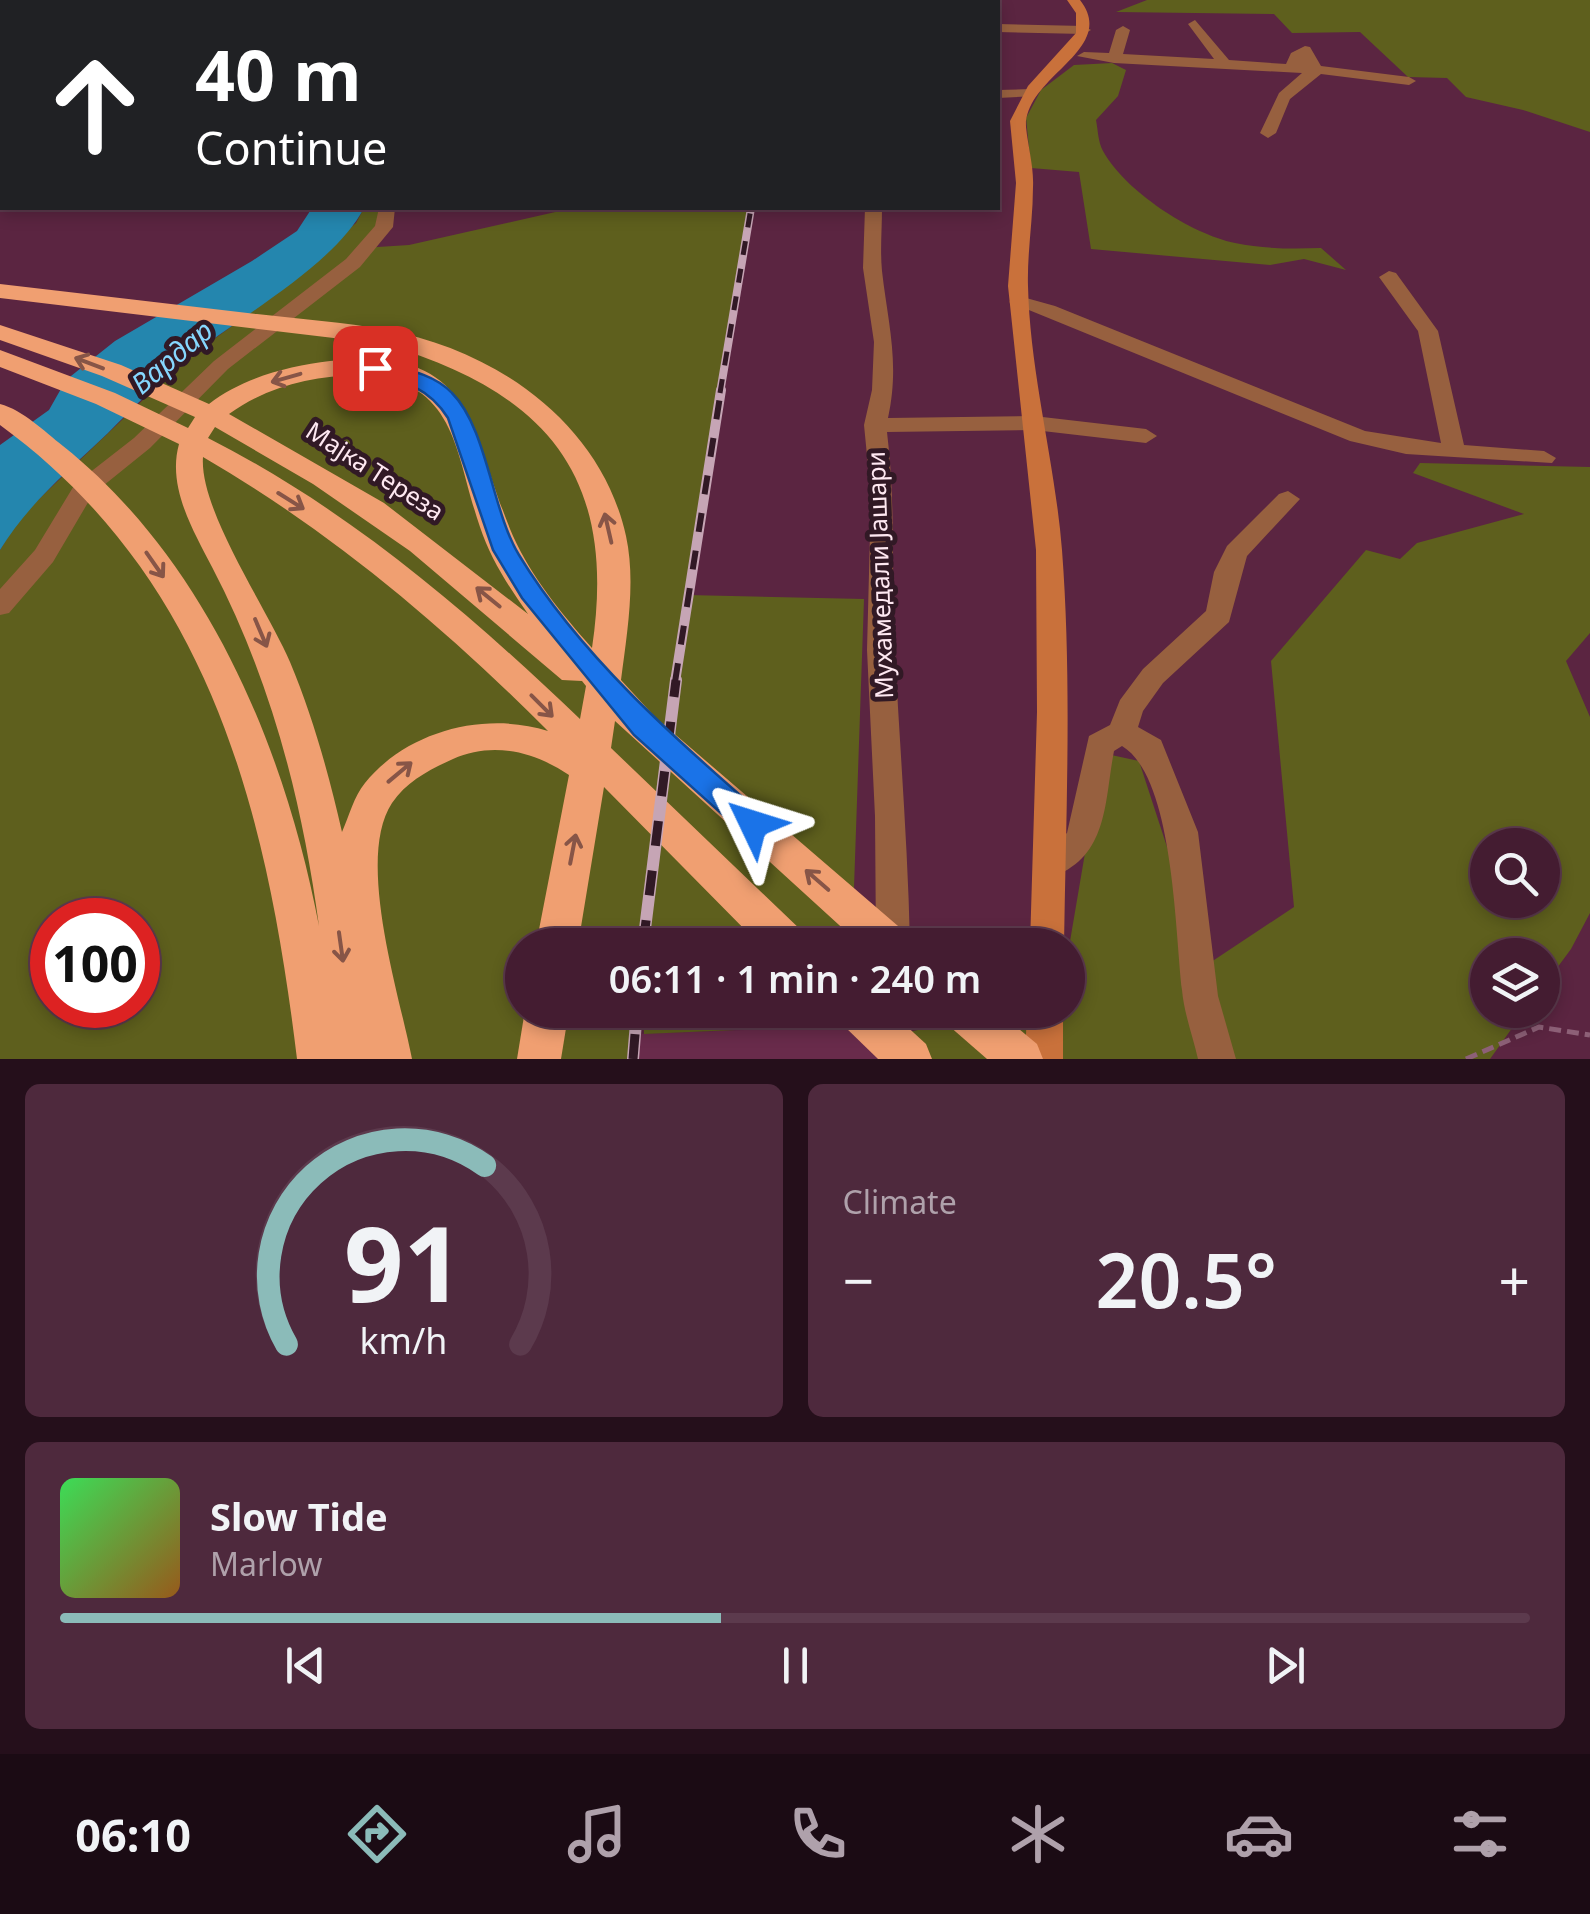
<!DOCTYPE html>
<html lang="en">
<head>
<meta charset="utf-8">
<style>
	body { margin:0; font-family:"Noto Sans",sans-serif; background:#4e293d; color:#f1f3f6; height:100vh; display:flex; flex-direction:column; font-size:38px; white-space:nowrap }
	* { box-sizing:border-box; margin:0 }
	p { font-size:32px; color:#afa1ab }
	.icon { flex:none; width:55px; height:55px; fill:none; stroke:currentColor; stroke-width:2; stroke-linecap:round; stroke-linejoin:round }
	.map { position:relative; height:1059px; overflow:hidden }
	.side { display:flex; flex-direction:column; gap:25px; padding:25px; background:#250f1b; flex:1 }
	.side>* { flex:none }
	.guide { position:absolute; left:0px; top:0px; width:1000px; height:210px; box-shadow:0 5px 15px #0003,0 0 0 2px #5c3a4d; background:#202124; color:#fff; overflow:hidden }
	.buttons { position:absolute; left:1470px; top:828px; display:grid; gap:20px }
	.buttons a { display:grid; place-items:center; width:90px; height:90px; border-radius:50%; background:#441c31; box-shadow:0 5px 15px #0003,0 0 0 2px #5c3a4d; font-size:50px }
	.speed { position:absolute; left:30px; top:898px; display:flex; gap:20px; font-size:50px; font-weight:700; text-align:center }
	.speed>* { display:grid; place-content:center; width:130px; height:130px; border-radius:50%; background:#441c31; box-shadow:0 5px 15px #0003,0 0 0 2px #5c3a4d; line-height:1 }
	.speed .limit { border:15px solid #d22; background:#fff; color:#111 }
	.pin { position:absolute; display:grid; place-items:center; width:85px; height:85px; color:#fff; margin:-42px; border-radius:20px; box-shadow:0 5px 15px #0006 }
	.me { position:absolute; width:110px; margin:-55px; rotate:311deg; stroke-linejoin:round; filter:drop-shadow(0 0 8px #0008) }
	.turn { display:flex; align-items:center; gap:35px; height:210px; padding:0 30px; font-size:45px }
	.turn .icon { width:130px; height:130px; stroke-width:2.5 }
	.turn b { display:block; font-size:70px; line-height:85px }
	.big { font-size:75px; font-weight:600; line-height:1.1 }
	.side .tile { flex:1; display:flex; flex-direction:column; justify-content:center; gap:15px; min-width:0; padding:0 35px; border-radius:15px; background:#4e293d }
	.side .dial { align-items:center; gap:0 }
	.dial svg { height:260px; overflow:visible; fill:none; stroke:#5c3a4d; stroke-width:7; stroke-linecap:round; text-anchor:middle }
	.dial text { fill:#f1f3f6; stroke:none }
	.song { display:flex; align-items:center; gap:30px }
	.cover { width:120px; height:120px; border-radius:15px; background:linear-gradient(135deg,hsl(130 70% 55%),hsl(30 70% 35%)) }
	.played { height:10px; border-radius:5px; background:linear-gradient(90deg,#8bbbb9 45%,#5c3a4d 45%) }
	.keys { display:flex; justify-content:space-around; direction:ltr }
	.heat { display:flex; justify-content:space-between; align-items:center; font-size:55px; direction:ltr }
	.side .tiles { flex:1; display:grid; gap:25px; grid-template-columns:1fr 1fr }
	.tile:last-child { grid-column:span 2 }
	.trip { position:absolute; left:505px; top:928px; width:580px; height:100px; border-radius:50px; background:#441c31; box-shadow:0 5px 15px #0003,0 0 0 2px #5c3a4d; font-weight:600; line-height:100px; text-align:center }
	.dock { display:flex; height:160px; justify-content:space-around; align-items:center; background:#1b0b14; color:#afa1ab }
	.dock .icon { width:70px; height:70px }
	.dock .active { color:#8bbbb9 }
	.dock b { font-size:45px; color:#f1f3f6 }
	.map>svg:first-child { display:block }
</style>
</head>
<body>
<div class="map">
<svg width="1590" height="1059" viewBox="0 0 1590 1059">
	<rect width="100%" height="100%" fill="#5b2541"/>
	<polygon fill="#692b4b" points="849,1026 879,1059 633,1059 635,1034"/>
	<g fill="#5e5f1d" fill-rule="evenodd">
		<polygon points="1147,0 1590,0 1590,132 1523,110 1466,97 1447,78 1408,77 1360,32 1292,33 1274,14 1116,12"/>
		<path d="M1112,63L1126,70L1118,96L1096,120C1098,130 1098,142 1103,151C1125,191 1191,234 1235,243C1264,249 1292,249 1321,248L1346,270L1304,259L1270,265L1091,249L1079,172L1031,168L1026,118L1041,90L1074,65Z"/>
		<path d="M364,208H387L386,217L362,248L409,245L573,208H751L687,595L864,599L852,945H522V1010H637L633,1059H0V550L17,522L42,496L185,360L239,321L356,223ZM52,920H138V1005H52Z"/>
		<path d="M1420,463L1590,467V633L1566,661L1590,717V913L1571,949L1543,987L1542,955H1488V1010H1525L1490,1059H884L885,1037L1012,1010H1068V953L1102,753L1139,761L1183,896L1193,974L1294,907L1271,661L1366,550L1400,559L1417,543L1524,514L1413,473ZM1488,845H1542V900H1488Z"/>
		<polygon points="643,1010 849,1010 849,1025 644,1034"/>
	</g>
	<path fill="#2486ae" d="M312,208H364C333,267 238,317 186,360C158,382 133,408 108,433C69,470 28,504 0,550V445L49,410L66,380L115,341L252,261L297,231Z"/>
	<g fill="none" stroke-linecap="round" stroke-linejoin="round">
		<polyline stroke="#8d6077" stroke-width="5" stroke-dasharray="12 6" stroke-linecap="butt" points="1466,1059 1539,1027 1590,1035"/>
		<g fill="#97603f" fill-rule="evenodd">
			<polygon points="198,0 210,0 211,2 199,2"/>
			<rect x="865" y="0" width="12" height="2"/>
			<polygon points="1195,20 1229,60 1286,64 1291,53 1305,46 1310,47 1321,66 1409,77 1416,81 1409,85 1321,74 1290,99 1276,133 1268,138 1260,133 1279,93 1302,73 1114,63 1077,56 1084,52 1109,53 1116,30 1123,26 1130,30 1123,54 1214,59 1188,24"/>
			<polygon points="998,24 1084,26 1091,30 1084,34 998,32"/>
			<polygon points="1031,89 1038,93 1036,96 998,98 998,90"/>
			<polygon points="379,208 395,208 393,227 360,267 228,369 150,448 93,494 53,562 9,613 0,615 0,589 35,550 75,484 134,438 214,361 346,259 375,226"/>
			<path d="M865,208H882C882,229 880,250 882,271C888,324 900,363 888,418L1034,416L1146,429L1157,436L1146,443L1034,430L887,432C896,506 891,579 895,654C900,751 908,848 910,945H876L875,816L867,650L871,496L864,425L872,390L874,342L863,268Z"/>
			<polygon points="1389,271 1396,273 1438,331 1464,445 1544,451 1556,458 1552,463 1406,454 1350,441 1009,302 1019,296 1055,306 1365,431 1441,443 1418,331 1379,277"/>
			<path d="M1288,491L1300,499L1247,556L1229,622L1163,683L1143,711L1138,727L1161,740L1198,832L1218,996L1236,1059H1198C1193,1037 1184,1013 1182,990C1175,932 1174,777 1122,746L1114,751C1104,803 1109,857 1050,878L1038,874L1034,864L1038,854L1067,833L1089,736L1110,725L1120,700L1143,669L1206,611L1214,572L1227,546L1279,494Z"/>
		</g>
		<g fill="#c9713b" fill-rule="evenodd">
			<path d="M1067,0H1080C1119,50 1024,76 1026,127C1028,147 1034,167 1033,187C1033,220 1027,253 1028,286C1030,374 1055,462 1062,550C1072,681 1066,814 1064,945H1030L1037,712L1036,550L1008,286L1016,183L1010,121L1028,86L1076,33V13Z"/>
			<polygon points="1027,1010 1063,1010 1063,1059 1025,1059"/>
		</g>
		<g fill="#f09f71" fill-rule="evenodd">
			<path d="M0,284C86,294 172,304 257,314C300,319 344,322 386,330C496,350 601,423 626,536C636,582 627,633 621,680L656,718L905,932L911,945H861L615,721L611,748L803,932L809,945H760L604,787L578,945H536L569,775C535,752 493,741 453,759C429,770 407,781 392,803C355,859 400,996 412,1059H297C267,812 211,579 0,425V404C23,410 44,431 63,446C207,561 285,748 319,926C302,800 271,680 212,567C193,530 167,487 179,444L96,404L0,367V350L115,393L188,428L195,417L102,376L0,340V325L121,365L209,404C242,378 288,366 330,361C479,344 469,434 513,536C532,578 562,614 592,648C618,475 546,392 384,344L0,298ZM359,375C458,379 454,452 480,527C490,558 509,587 528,614L384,503L229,414C268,386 312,376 359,375ZM215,427L313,484L410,551L562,680L582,681L586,686L580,719C467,611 348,509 208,438ZM203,457C332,532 443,626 548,731C485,711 407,731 365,783C354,796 349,816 342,832C329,775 313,717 290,662C268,610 199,510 203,457Z"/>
			<polygon points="525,1010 569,1010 561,1059 517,1059"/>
			<polygon points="836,1010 889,1010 926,1044 932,1059 878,1059 843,1025"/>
			<polygon points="941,1010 996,1010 1037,1044 1043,1059 987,1059 948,1025"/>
		</g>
		<g stroke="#c6a5b5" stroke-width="8">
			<polyline id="rail-far2" points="720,393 751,208"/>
		</g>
		<g stroke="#c6a5b5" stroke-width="10">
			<polyline id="rail-far1" points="675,682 721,390"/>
		</g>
		<g stroke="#c6a5b5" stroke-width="12">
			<g id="rail">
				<polyline points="643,945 676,680"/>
				<polyline points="633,1059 637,1010"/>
			</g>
		</g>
		<use href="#rail-far2" stroke="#311925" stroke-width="5" stroke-dasharray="14" stroke-linecap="butt"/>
		<use href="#rail-far1" stroke="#311925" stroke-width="6" stroke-dasharray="19" stroke-linecap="butt"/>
		<use href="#rail" stroke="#311925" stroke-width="9" stroke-dasharray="25" stroke-linecap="butt"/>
	</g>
	<defs><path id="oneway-shaft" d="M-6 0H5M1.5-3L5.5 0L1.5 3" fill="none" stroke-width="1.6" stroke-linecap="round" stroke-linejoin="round" transform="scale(2.5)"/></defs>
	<g stroke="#875547">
		<use href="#oneway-shaft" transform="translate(89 363) rotate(-159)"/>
		<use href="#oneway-shaft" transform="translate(286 378) rotate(164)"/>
		<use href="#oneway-shaft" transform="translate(291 501) rotate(32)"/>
		<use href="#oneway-shaft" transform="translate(608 528) rotate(-103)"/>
		<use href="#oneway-shaft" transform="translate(155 565) rotate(55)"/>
		<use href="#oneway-shaft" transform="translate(488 597) rotate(-141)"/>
		<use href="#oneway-shaft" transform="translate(261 633) rotate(67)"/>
		<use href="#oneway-shaft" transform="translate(542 706) rotate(45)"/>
		<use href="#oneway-shaft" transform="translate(400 772) rotate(-40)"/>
		<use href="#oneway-shaft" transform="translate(573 849) rotate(-79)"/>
		<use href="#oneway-shaft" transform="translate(817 880) rotate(-139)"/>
		<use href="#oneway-shaft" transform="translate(341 947) rotate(82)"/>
	</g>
	<path fill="#1a73e8" stroke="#114b97" stroke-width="2.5" d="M375,362C402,369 432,372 452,393C487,428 492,511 519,555C579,654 676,740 763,815L767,824L763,833L753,836L743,833L634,735L522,598L493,550L448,418C428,386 402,381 368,372L365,368Z"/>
	<g text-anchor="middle" stroke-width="10" stroke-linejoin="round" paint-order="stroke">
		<g font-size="25" fill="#fee8f1" stroke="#311925">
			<text transform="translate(375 471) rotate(33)" y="9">Мајка Тереза</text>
			<text transform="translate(880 575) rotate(-92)" y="9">Мухамедали Јашари</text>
		</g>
		<g font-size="28" font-style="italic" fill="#86d7ff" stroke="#311925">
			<text transform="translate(172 357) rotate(-40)" y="10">Вардар</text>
		</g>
	</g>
</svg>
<div class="buttons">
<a><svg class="icon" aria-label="search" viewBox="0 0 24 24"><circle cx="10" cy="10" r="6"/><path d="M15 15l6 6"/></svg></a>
<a><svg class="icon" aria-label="layers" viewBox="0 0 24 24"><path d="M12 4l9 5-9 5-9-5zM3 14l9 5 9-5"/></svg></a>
</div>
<div class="speed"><div class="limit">100</div></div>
<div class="pin" style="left:375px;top:368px;background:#d93025"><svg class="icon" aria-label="arrive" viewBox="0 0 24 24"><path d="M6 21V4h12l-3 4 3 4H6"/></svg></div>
<svg class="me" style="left:753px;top:824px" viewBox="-20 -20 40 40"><path d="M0-17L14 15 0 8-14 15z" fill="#1a73e8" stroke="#fff" stroke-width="4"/></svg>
<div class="trip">06:11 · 1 min · 240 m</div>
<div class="guide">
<div class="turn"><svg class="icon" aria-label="ahead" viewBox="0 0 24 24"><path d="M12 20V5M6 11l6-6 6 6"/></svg><div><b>40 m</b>Continue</div></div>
</div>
</div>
<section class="side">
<div class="tiles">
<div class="tile dial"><svg viewBox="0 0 100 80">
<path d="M14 69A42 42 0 1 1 86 69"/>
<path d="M14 69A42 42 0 0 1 75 14" stroke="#8bbbb9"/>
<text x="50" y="56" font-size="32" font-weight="700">91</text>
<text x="50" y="72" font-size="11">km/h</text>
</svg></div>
<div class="tile"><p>Climate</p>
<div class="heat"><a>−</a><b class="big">20.5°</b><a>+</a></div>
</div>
<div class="tile">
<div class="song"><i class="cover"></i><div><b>Slow Tide</b><p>Marlow</p></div></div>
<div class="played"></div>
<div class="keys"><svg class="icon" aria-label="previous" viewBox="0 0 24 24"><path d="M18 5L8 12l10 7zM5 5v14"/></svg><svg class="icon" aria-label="pause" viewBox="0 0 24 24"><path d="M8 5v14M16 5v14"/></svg><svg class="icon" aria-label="next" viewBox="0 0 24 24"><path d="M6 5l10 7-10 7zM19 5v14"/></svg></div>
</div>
</div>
</section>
<nav class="dock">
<b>06:10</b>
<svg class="icon active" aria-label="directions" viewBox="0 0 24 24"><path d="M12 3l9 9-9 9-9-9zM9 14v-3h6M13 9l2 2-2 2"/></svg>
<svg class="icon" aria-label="music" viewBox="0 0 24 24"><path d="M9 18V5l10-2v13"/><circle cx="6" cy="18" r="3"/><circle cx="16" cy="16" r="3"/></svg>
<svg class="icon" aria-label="phone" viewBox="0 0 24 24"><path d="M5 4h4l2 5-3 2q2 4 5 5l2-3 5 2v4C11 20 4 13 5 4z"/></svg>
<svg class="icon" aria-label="climate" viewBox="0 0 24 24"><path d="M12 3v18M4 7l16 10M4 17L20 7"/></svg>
<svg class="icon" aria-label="car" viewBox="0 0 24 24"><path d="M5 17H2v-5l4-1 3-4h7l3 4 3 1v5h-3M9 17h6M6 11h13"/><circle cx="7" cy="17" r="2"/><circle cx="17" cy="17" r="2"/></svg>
<svg class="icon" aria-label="filters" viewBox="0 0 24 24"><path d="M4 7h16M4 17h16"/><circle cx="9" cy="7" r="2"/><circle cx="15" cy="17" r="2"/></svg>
</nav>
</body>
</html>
